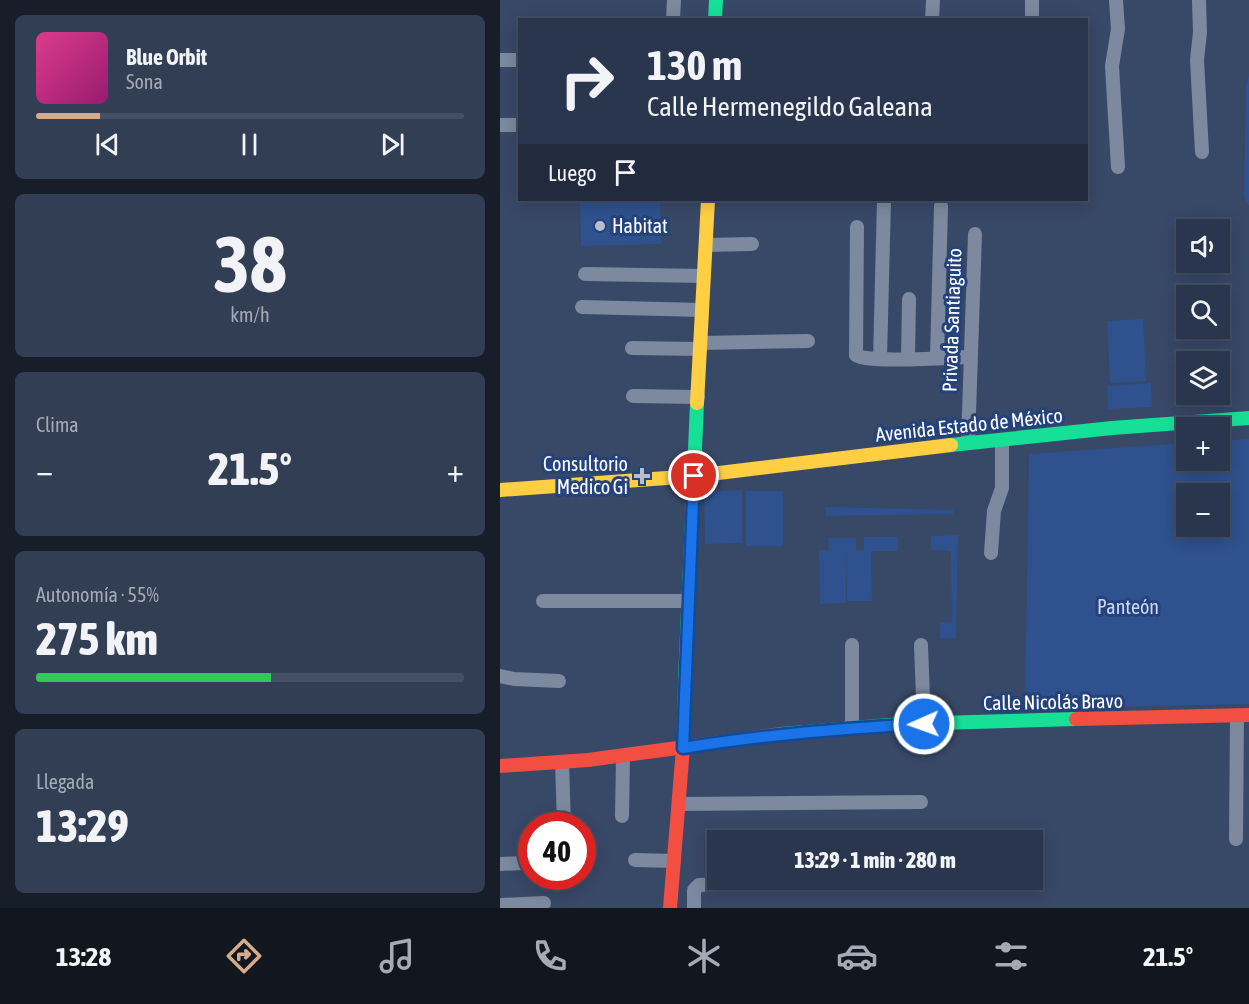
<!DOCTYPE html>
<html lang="es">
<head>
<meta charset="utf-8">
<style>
	body { margin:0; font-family:"Asap Condensed",sans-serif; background:#323e54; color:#f1f3f6; height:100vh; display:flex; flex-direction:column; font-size:22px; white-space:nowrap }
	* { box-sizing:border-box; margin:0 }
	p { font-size:20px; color:#a5abb6 }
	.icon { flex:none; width:33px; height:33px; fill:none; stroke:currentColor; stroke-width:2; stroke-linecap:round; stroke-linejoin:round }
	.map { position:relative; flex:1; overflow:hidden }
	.drawer { display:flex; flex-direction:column; gap:15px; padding:15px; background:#171e2a; width:500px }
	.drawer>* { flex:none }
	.top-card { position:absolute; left:18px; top:18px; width:570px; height:183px; border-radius:0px; box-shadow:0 3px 15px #0003,0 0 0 2px #465065; background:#2a364d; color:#f1f3f6; overflow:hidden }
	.tools { position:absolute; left:676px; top:219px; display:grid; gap:12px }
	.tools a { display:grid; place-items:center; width:54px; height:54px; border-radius:0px; background:#2a364d; box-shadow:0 3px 15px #0003,0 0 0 2px #465065; font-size:30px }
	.speed { position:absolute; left:18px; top:812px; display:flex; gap:12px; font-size:30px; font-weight:700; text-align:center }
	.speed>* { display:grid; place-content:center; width:78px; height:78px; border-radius:50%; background:#2a364d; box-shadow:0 3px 15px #0003,0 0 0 2px #465065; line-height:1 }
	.speed .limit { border:9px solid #d22; background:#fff; color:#111 }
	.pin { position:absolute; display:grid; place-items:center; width:51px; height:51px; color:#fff; margin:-26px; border:3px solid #fff; border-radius:50%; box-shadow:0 2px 6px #0007 }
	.me { position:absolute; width:66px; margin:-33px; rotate:268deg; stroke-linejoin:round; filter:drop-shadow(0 0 4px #0008) }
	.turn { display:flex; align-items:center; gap:21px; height:126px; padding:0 30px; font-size:27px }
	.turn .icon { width:78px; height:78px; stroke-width:2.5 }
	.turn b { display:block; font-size:42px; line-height:51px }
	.then { display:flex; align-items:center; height:57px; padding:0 30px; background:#0003; gap:12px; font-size:22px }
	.big { font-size:45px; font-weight:800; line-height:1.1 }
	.drawer .tile { flex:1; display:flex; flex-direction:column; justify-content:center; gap:9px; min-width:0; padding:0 21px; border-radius:9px; background:#323e54 }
	.drawer .dial { align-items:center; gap:0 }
	.dial b { font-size:78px; line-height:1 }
	.song { display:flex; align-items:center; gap:18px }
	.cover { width:72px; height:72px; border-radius:9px; background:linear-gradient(135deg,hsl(330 70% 55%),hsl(320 70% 35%)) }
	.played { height:6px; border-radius:3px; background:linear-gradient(90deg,#d6ab8b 15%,#465065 15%) }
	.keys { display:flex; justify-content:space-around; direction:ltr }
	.heat { display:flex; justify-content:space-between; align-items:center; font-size:33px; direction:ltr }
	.charge { height:9px; border-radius:4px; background:linear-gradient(90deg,#34c759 55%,#465065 0) }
	.trip { position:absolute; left:207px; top:830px; width:336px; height:60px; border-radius:0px; background:#2a364d; box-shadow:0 3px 15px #0003,0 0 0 2px #465065; font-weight:800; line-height:60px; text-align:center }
	.tabs { display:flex; height:96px; justify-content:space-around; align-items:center; background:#11161f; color:#a5abb6 }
	.tabs .icon { width:42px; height:42px }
	.tabs .active { color:#d6ab8b }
	.tabs b { font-size:27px; color:#f1f3f6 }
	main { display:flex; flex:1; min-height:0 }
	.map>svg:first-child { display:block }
</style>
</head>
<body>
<main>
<section class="drawer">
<div class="tile">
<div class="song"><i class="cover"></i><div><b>Blue Orbit</b><p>Sona</p></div></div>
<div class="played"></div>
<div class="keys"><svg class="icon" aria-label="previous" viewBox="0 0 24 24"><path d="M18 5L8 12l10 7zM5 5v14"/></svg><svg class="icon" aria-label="pause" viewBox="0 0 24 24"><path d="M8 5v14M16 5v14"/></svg><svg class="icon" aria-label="next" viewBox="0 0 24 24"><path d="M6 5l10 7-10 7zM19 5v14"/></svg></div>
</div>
<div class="tile dial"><b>38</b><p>km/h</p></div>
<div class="tile"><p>Clima</p>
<div class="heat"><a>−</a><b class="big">21.5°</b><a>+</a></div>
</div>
<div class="tile"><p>Autonomía · 55%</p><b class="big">275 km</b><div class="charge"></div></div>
<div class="tile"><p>Llegada</p><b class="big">13:29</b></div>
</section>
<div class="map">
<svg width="750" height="908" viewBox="0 0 750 908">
	<rect width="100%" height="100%" fill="#384867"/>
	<g fill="#2f518d" fill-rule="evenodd">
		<polygon points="749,75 750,206 749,206 744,196 746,86"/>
		<polygon points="80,200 160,200 161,244 81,246"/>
		<polygon points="643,319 646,381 610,383 607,321"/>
		<polygon points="651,383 652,407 608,409 607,386"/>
		<path d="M749,439V704L525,709L529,454L687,443V460H720V441ZM687,494H720V526H687Z"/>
		<polygon points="242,490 242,543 205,544 204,491"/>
		<rect x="246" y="491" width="37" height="55"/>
		<polygon points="326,507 453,510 453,514 326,516"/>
		<polygon points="458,535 456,638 440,638 440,623 452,622 451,551 431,550 431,536"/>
		<polygon points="364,537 398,537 398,551 371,551 372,601 347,601 346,550 346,603 320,604 319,550 329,550 328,538 356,538 356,550 364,550"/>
	</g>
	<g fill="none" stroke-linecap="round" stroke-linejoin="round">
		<g stroke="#7c899e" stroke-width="14">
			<polyline points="616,0 618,29 612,66 618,167"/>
			<polyline points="699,0 700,32 697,60 702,152"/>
			<polyline points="173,20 174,0"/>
			<polyline points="432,20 433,0"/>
			<polyline points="532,20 532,0"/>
			<polyline points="0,60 20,60"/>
			<polyline points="0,125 20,125"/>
			<path d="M357,227L356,355C370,364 449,357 470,357"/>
			<polyline points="206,245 252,244"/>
			<polyline points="85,274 204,276"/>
			<polyline points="82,307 202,310"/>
			<polyline points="201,343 308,341"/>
			<polyline points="132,348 200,349"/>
			<polyline points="408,358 409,299"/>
			<polyline points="437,358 441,206"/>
			<polyline points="380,359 384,200"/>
			<polyline points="133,396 198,397"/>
			<polyline points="468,443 475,234"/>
			<polyline points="491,553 494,511 502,488 502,441"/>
			<polyline points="43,601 187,601"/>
			<polyline points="421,645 424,725"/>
			<polyline points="0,676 14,679 59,681"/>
			<polyline points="352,727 352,645"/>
			<polyline points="62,762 64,825"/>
			<polyline points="179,804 421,802"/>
			<polyline points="122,816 123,757"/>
			<polyline points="736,839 737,716"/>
			<polyline points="135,860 174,861"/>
			<polyline points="0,864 24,863"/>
			<polyline points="0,905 44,903"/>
			<polyline points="194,908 194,890 199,885 273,882"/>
		</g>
		<g stroke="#16e098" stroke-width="14">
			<polyline points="215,20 216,0"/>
			<polyline points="451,445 612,428 750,418"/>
			<polyline points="185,680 197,403"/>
			<polyline points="282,734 401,724 576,719"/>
		</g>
		<g stroke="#ffcf43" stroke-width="14">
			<polyline points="197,403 208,200"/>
			<polyline points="0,490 194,476 451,445"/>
		</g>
		<g stroke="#f24e42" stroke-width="14">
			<polyline points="576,719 750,715"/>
			<polyline points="0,766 88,760 282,734"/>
			<polyline points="170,908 183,748 185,680"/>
		</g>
	</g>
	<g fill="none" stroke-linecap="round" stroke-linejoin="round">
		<g stroke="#114b97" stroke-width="15">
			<path id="route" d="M194,476L183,748C263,735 343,728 424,724"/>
		</g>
		<use href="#route" stroke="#1a73e8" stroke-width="10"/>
	</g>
	<g fill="#b9bfca" stroke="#24427b" stroke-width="2">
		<circle cx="100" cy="226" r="6"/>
		<path d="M139 467h6v6h6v6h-6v6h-6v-6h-6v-6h6z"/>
	</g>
	<g text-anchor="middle" stroke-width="6" stroke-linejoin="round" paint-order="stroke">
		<g font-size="20" fill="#fff" stroke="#24427b" text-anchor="start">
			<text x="112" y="233">Habitat</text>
			<text x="128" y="471" text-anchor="end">Consultorio<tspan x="128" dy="23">Medico Gi</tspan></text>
		</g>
		<g font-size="20" fill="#fff" stroke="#24427b">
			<text transform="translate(452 320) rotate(-88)" y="7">Privada Santiaguito</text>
			<text transform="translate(469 425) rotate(-6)" y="7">Avenida Estado de México</text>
			<text transform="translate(553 702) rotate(-1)" y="7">Calle Nicolás Bravo</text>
		</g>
		<g font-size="20" fill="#cad9f4" stroke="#24427b">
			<text x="628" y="614">Panteón</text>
		</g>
	</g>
</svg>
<div class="tools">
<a><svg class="icon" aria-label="sound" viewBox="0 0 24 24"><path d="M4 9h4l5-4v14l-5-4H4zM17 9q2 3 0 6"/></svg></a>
<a><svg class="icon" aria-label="search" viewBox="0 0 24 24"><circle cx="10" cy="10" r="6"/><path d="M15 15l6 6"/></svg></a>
<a><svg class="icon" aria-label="layers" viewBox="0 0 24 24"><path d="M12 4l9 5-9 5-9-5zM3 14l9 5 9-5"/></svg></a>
<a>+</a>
<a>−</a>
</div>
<div class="speed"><div class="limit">40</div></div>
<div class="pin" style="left:194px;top:476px;background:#d93025"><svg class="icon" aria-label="arrive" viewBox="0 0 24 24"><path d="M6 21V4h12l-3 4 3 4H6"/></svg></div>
<svg class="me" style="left:424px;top:724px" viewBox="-20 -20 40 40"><circle r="17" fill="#1a73e8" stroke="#fff" stroke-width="3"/><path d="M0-11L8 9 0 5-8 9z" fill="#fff"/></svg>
<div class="trip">13:29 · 1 min · 280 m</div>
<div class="top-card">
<div class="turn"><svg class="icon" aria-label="right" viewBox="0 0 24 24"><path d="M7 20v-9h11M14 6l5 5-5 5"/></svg><div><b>130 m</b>Calle Hermenegildo Galeana</div></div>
<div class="then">Luego<svg class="icon" aria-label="arrive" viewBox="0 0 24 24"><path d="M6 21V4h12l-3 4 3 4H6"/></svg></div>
</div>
</div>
</main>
<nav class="tabs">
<b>13:28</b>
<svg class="icon active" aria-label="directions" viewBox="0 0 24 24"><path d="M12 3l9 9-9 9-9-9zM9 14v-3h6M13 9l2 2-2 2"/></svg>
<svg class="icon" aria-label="music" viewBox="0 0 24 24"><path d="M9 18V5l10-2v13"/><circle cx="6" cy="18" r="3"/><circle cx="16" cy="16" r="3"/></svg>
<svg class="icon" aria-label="phone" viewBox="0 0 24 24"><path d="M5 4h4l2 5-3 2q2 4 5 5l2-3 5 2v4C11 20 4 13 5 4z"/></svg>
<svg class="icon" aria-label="climate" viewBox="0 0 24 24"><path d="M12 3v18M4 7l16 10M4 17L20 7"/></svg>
<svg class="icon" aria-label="car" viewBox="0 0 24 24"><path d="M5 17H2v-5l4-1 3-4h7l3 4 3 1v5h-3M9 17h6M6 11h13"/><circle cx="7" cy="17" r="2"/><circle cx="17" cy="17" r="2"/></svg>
<svg class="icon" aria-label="filters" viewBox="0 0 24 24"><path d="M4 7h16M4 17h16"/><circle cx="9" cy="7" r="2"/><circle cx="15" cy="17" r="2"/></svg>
<b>21.5°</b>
</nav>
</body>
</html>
